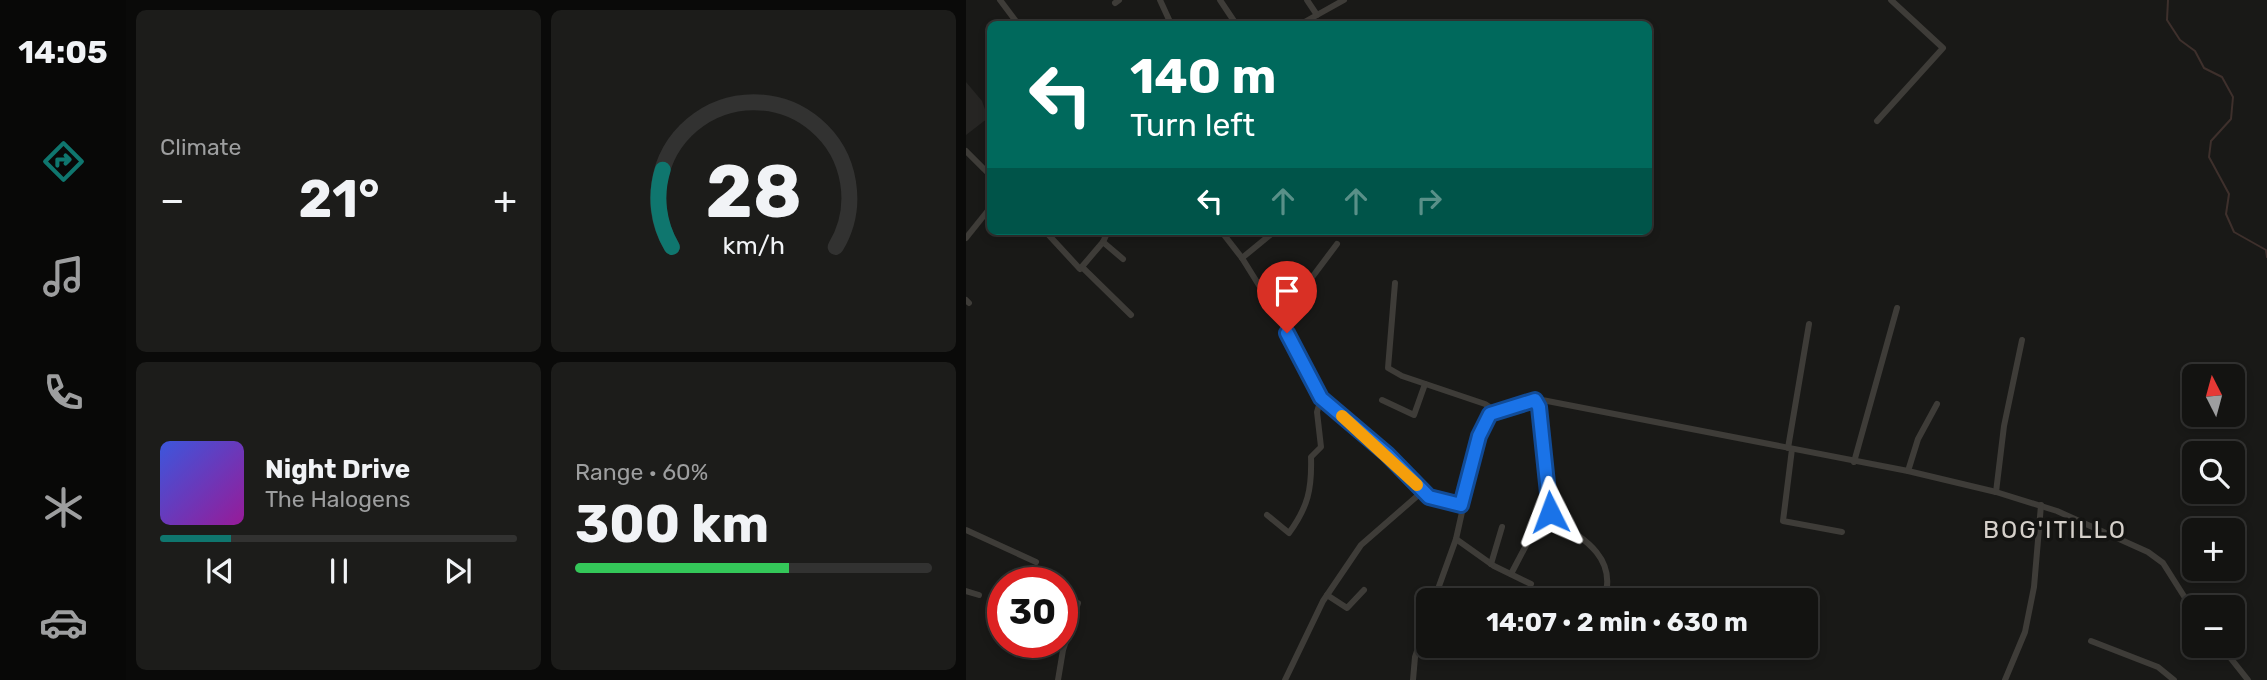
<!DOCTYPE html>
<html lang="en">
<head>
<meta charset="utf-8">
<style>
	body { margin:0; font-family:Rubik,sans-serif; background:#1c1c1a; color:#f1f3f6; height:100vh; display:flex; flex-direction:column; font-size:26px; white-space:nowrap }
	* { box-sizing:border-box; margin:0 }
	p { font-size:23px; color:#9d9e9f }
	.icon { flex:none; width:38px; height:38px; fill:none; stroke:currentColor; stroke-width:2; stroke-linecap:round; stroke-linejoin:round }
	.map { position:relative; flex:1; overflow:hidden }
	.sheet { display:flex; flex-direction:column; gap:10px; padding:10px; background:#0a0a09; width:840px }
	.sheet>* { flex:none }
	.banner { position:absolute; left:21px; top:21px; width:665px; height:214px; border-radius:10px; box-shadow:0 4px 10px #0003,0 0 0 2px #323231; background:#00695c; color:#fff; overflow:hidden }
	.needle { width:46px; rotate:354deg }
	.buttons { position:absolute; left:1216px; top:364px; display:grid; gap:14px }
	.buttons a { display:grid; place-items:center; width:63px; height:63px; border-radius:10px; background:#131311; box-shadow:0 4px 10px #0003,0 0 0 2px #323231; font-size:35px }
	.speed { position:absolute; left:21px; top:567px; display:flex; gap:14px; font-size:35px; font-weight:700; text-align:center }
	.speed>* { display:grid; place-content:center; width:91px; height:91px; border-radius:50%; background:#131311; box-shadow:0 4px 10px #0003,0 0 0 2px #323231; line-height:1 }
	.speed .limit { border:10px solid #d22; background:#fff; color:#111 }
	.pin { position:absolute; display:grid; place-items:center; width:60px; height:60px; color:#fff; margin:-72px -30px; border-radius:50% 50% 50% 0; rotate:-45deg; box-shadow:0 0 7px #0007 }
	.pin .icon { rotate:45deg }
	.me { position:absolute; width:77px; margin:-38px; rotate:357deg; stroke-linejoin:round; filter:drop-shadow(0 0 5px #0008) }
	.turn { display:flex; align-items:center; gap:24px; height:147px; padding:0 28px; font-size:32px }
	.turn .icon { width:91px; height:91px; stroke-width:2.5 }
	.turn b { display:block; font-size:49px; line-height:60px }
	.lanes { display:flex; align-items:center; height:66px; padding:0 28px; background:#0003; justify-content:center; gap:35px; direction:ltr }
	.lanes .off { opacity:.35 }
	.big { font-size:52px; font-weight:700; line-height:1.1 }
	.sheet .widget { flex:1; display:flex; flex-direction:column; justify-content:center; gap:10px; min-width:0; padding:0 24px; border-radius:10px; background:#1c1c1a }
	.sheet .dial { align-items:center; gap:0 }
	.dial svg { height:182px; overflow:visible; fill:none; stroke:#323231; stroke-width:7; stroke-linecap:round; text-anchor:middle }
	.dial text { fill:#f1f3f6; stroke:none }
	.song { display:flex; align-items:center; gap:21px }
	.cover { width:84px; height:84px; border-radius:10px; background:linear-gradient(135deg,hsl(230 70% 55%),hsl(300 70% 35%)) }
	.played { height:7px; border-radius:4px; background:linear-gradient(90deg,#0f766e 20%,#323231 20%) }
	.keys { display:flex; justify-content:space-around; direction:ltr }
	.heat { display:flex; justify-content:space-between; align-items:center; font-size:38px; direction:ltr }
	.charge { height:10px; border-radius:5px; background:linear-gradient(90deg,#34c759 60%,#323231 0) }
	.sheet .tiles { flex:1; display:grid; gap:10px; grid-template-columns:repeat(2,1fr) }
	.trip { position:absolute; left:450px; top:588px; width:402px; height:70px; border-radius:10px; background:#131311; box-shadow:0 4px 10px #0003,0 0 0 2px #323231; font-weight:700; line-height:70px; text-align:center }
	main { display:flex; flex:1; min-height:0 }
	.tab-bar { display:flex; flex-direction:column; width:126px; justify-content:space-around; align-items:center; background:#080807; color:#9d9e9f }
	.tab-bar .icon { width:49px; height:49px }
	.tab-bar .current { color:#0f766e }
	.tab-bar b { font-size:32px; color:#f1f3f6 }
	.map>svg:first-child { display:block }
</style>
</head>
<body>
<main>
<nav class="tab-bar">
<b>14:05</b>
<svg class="icon current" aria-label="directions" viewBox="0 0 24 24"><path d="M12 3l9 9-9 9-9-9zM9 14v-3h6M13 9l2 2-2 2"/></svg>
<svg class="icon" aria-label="music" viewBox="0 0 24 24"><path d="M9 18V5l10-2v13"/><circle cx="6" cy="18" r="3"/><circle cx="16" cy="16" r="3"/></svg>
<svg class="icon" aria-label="phone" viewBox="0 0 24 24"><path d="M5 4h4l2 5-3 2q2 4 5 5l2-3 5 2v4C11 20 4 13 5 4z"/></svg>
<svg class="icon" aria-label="climate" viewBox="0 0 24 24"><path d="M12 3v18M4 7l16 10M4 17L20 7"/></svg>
<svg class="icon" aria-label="car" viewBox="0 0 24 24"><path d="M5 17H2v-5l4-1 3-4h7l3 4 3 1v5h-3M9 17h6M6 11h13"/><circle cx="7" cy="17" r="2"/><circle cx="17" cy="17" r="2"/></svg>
</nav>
<section class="sheet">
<div class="tiles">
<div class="widget"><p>Climate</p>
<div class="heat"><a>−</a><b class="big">21°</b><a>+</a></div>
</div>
<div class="widget dial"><svg viewBox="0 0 100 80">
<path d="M14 69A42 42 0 1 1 86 69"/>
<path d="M14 69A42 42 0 0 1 10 35" stroke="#0f766e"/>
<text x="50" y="56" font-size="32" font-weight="700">28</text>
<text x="50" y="72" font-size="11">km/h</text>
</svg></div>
<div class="widget">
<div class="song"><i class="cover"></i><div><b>Night Drive</b><p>The Halogens</p></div></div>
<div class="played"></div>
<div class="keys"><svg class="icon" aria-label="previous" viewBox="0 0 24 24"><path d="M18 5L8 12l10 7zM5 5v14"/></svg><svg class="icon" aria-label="pause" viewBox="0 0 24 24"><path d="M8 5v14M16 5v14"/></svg><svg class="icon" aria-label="next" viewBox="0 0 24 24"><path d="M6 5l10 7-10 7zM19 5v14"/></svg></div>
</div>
<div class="widget"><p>Range · 60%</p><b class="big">300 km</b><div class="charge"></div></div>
</div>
</section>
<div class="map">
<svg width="1301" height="680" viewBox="0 0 1301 680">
	<rect width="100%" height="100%" fill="#191917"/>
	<polygon fill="#262523" points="0,82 16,101 22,118 0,135"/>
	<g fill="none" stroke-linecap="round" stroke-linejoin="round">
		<polyline stroke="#3e302c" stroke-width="2" points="1202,0 1201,20 1214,40 1229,51 1238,68 1256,77 1267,97 1265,119 1245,141 1243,157 1263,194 1260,214 1268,232 1300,250 1301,257"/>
		<g stroke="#3e3c38" stroke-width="6">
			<polyline points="34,0 52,24"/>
			<polyline points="194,0 205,24"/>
			<polyline points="254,0 270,24"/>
			<polyline points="149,3 153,0"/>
			<polyline points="351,15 378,0"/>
			<polyline points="335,24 351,15 341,0"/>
			<polyline points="911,121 977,48 925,0"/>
			<polyline points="0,151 24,175"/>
			<polyline points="79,231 114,269 137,242 157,259"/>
			<polyline points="255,231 276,258 314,319 355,398 421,454 463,497 495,505"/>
			<polyline points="0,238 24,208"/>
			<polyline points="137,242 142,231"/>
			<polyline points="276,258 309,231"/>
			<polyline points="117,268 165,315"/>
			<polyline points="429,283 422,368 436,376 519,404 525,408 524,414"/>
			<polyline points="0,300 3,303"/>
			<polyline points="314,319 327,310 338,288 371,244"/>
			<polyline points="416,400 448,415 459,384"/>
			<polyline points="569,400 573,407 584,512 580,515"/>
			<polyline points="822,448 843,324"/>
			<polyline points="826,449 817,521 876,532"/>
			<polyline points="888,462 931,308"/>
			<polyline points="942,471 952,439 971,404"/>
			<polyline points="1030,492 1038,426 1056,340"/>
			<path d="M301,515L323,533C342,507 346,489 345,457L355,447L351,412L355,398"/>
			<polyline points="0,530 70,562"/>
			<polyline points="490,539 528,566 565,584"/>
			<polyline points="525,564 536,527"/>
			<path d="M545,574L577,513C609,534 654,553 638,600"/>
			<polyline points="0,591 13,595"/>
			<polyline points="361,595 381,608 398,590"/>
			<polyline points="468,600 490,539 513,436 524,414 571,399 942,471 1030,492 1091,511 1182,552 1197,563 1228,612"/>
			<polyline points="1125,641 1192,667 1208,680"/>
			<polyline points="1255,646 1282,680"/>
			<polyline points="92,680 97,650 112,603"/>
			<polyline points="319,680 357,601 395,545 457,491"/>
			<polyline points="447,680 449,657 462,619"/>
			<polyline points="1039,680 1059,632 1068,587 1075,505"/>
		</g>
	</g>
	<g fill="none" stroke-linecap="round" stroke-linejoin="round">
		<g stroke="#114b97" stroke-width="18">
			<polyline id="route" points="321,333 355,398 421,454 463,497 495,505 513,436 524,414 569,400 573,407 584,512"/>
		</g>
		<use href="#route" stroke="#1a73e8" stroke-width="12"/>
		<polyline stroke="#f59e0b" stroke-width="12" points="376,416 451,485"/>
	</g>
	<g text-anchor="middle" stroke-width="7" stroke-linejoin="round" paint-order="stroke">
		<g font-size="24" letter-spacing="2" fill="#d5d0ca" stroke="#141412">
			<text x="1089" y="538">BOG'ITILLO</text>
		</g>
	</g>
</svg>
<div class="buttons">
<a><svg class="needle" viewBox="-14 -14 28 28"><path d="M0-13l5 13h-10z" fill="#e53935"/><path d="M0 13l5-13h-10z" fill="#9d9e9f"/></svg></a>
<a><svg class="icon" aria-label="search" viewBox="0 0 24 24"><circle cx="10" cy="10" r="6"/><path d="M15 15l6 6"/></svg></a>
<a>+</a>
<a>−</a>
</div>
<div class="speed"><div class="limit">30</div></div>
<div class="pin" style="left:321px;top:333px;background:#d93025"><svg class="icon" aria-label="arrive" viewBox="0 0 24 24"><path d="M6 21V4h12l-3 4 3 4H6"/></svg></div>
<svg class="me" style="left:584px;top:512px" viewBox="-20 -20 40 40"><path d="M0-17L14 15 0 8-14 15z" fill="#1a73e8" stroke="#fff" stroke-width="4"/></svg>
<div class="trip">14:07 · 2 min · 630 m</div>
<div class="banner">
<div class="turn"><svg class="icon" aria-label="left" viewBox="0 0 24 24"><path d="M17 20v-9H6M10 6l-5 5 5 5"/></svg><div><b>140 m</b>Turn left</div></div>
<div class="lanes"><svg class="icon" aria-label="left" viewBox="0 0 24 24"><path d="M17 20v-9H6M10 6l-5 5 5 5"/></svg><svg class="icon off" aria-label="ahead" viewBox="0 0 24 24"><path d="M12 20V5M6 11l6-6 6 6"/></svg><svg class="icon off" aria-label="ahead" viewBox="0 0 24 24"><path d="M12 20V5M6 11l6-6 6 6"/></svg><svg class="icon off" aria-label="right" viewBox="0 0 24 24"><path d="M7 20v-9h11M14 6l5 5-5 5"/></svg></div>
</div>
</div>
</main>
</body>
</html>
